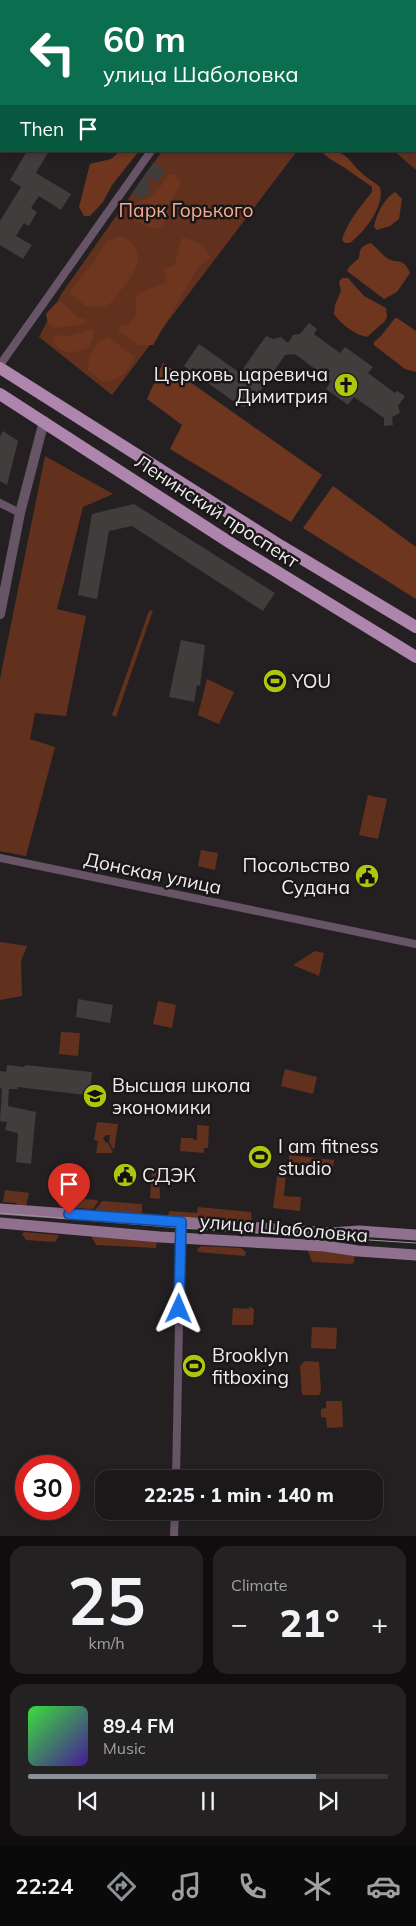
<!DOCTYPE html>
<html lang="en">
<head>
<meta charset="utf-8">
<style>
	body { margin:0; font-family:Mulish,sans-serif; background:#242123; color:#f1f3f6; height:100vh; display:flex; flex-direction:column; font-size:19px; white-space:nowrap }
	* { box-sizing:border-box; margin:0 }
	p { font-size:16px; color:#a0a0a2 }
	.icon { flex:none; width:28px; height:28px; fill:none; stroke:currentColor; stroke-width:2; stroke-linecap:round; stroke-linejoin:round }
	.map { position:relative; height:1536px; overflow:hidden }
	.drawer { display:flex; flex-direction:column; gap:10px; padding:10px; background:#0f0d0e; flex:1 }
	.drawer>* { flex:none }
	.banner { position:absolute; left:0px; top:0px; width:416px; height:152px; box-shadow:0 2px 8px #0003,0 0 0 1px #393739; background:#0b6e4f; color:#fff; overflow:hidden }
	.speed { position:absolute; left:15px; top:1455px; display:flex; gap:10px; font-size:25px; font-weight:700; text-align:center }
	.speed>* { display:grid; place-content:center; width:65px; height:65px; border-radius:50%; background:#1b181a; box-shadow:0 2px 8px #0003,0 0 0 1px #393739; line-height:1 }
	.speed .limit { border:8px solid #d22; background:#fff; color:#111 }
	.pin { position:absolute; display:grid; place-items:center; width:42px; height:42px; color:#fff; margin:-51px -21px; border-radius:50% 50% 50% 0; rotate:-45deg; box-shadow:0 0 5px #0007 }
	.pin .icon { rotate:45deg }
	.me { position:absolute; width:55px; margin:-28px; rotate:1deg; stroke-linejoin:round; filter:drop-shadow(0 0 4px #0008) }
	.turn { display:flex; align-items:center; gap:18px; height:105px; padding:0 20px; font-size:22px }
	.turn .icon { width:65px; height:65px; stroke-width:2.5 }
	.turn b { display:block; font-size:35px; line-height:42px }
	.then { display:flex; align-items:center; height:48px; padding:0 20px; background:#0003; gap:10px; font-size:19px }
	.big { font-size:38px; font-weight:800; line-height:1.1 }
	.drawer .widget { flex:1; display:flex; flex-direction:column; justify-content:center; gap:8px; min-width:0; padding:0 18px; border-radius:15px; background:#242123 }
	.drawer .dial { align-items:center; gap:0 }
	.dial b { font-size:65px; line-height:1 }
	.song { display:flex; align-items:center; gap:15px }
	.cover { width:60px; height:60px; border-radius:8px; background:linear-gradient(135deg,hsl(120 70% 55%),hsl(260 70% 35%)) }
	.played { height:5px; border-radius:2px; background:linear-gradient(90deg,#8c9099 80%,#393739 80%) }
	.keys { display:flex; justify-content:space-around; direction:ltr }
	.heat { display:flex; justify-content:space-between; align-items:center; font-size:28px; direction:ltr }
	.drawer .tiles { flex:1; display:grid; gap:10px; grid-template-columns:1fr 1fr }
	.widget:last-child { grid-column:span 2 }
	.trip { position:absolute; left:95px; top:1470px; width:288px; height:50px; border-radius:15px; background:#1b181a; box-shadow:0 2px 8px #0003,0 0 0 1px #393739; font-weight:800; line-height:50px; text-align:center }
	.menu { display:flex; height:80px; justify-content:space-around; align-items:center; background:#0b0a0a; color:#a0a0a2 }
	.menu .icon { width:35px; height:35px }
	.menu .on { color:#8c9099 }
	.menu b { font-size:22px; color:#f1f3f6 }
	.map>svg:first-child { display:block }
</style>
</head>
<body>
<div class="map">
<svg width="416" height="1536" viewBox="0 0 416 1536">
	<rect width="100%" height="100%" fill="#242022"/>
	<g fill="#62311d">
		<polygon points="157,0 416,0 416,170 394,151 415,151 415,1"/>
		<polygon points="162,151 297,151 112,395 39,337 62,293"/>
		<polygon points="45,456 113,494 83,507 57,609 86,616 66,716 35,713 30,739 55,747 26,856 0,851 0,679"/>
		<polygon points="153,610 116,717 112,715 149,611"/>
		<polygon points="207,679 234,692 219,724 198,715"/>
		<polygon points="368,795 387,799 378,839 359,835"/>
		<polygon points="201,850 218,853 215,870 198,866"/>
		<polygon points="0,942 27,946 21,961 22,996 0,1000"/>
		<polygon points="315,951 324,953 319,976 293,965"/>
		<polygon points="158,1001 176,1005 172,1028 153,1024"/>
		<polygon points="61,1032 80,1033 78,1056 59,1054"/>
		<polygon points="285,1069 317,1077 313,1094 281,1086"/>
		<polygon points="97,1122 118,1124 114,1150 109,1142 110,1135 106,1135 103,1138 105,1142 108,1143 113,1152 112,1153 96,1153 98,1141 94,1140"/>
		<polygon points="197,1125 209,1126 208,1148 204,1148 204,1153 180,1151 181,1138 193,1138 193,1140 197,1140"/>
		<polygon points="289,1155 334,1160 332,1174 288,1170"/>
		<polygon points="157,1166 168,1167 168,1173 159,1173 160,1199 150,1198 152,1170"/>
		<polygon points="278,1170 286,1172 284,1196 301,1197 300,1211 273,1208"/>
		<polygon points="5,1190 29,1193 26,1206 19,1208 16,1203 3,1202"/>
		<polygon points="57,1197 97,1200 98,1202 93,1209 60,1207 55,1199"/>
		<polygon points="102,1201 142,1204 142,1211 138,1216 97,1214 95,1210"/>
		<polygon points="198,1207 251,1212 252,1224 230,1220 168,1217 169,1211 197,1213"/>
		<polygon points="24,1232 58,1235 59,1236 55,1242 26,1240 22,1234"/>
		<polygon points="91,1236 157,1241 156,1248 96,1245"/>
		<polygon points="201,1246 241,1248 246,1252 245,1256 198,1252 197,1250"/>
		<polygon points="310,1248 355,1253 354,1262 352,1264 312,1262 308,1251"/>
		<polygon points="249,1306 254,1309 253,1325 232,1325 233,1308 249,1309"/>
		<polygon points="312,1327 337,1328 336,1349 311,1348"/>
		<polygon points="305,1361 319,1362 321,1391 319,1395 302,1395 300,1366"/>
		<polygon points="326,1401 342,1401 343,1427 327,1428 326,1418 321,1417 321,1409 326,1408"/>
	</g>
	<g fill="#6e361f">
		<polygon points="120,151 139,151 112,185 103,202 90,216 84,216 79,207 90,164 111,159"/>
		<path d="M321,151C351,151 345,159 364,175C369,180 375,182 380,187C385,207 364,232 350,243H345L342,240C347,222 361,206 372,192V187C363,181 354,174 345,168C336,162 328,159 321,151Z"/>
		<polygon points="169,174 173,174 180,179 180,184 167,207 163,227 154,229 132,219 129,214 132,205 150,197 161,186"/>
		<path d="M395,192L402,199L399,219L390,226L377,230L374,227C376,214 384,199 395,192Z"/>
		<path d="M121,236C150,252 136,271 121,290C116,296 112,303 105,307L86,306L71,294V289L94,262L107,241Z"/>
		<path d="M182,238C195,239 203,246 211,257L199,266L153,345H139L119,332V327L128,325L136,316C137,310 135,304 136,299C139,289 159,287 167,282L164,273L165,268L174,266Z"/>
		<path d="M371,243C376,247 381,254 387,258C398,265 403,256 410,273L397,292L384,299L347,271L349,267L359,258C360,248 361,246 371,243Z"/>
		<path d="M342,278H348L364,296L386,308L387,317L385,321L367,337C355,335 341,324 334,314L335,305L341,291L339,282Z"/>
		<polygon points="61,302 79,318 86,319 84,324 56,328 48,323 46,314 56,303"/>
		<polygon points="395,318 397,318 416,331 416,372 405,369 374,345 374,342 381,336"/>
		<path d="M93,329L94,334L89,347C75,354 60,356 52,339L55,335L69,336Z"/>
		<path d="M108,337L134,357C128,373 120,380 103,382L88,370C88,357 94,341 108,337Z"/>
		<polygon points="163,363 322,475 291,522 170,449 182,425 147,399"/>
		<polygon points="333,486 416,547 416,599 303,528"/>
	</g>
	<g fill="#413d3d">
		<polygon points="27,151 49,151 36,173 71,194 61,210 39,196 31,208 37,212 29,226 24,223 16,236 32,245 23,259 0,245 0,221 21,187 10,180"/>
		<polygon points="154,162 165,170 157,182 148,176 150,194 143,196 141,200 132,193"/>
		<polygon points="309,323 317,329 314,334 340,353 345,347 373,367 368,373 395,393 397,391 405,396 398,406 400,413 392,417 393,425 384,426 384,418 354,397 348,405 326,389 331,381 295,354 285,355 252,403 244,407 240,406 184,366 199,344 240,373 266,336 273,339 281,337 288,343 293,335 300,334"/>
		<polygon points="3,431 18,441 7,485 0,481 0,436"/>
		<polygon points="134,504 275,593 263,611 132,526 109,531 97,599 78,595 92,514"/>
		<polygon points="181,640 205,645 200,686 197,685 194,702 169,697"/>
		<polygon points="78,999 113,1005 110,1023 76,1017"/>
		<polygon points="7,1065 24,1067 25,1065 92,1072 90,1092 86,1092 86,1095 17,1087 18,1089 9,1089 8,1106 36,1112 31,1164 16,1162 18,1133 5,1130 7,1122 0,1121 2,1089 0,1088 0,1071 6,1072"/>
	</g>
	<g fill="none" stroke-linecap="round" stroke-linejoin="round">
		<g stroke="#675467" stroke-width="8">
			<polyline points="0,365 151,151"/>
			<polyline points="0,503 20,513"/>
			<polyline points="0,858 416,944"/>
			<polyline points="176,1479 181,1221"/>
			<polyline points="174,1536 175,1511"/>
		</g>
		<polyline stroke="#675467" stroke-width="10" points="0,614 20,513 44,421"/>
		<g stroke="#8f708e" stroke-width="11">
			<polyline points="0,1209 331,1233 359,1231 416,1235"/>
			<polyline points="0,1223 160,1237 325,1246 358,1251 416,1255"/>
		</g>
		<g stroke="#ad85ad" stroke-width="12">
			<polyline points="0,368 281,546 416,627"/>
			<polyline points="0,394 232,544 416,657"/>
		</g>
		<polyline stroke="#9a9698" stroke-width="1" points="0,1213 181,1228 416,1243"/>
	</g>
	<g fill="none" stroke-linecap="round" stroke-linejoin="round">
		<g stroke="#114b97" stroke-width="12">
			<polyline id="route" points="69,1214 181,1222 179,1309"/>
		</g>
		<use href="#route" stroke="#1a73e8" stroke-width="9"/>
	</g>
	<defs>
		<g id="church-disc" transform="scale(1.25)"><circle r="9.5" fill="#aec60b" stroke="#1a1718"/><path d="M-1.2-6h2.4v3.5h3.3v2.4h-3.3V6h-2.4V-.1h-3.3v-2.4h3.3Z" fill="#111"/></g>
		<g id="stadium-disc" transform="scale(1.25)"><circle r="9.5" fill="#aec60b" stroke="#1a1718"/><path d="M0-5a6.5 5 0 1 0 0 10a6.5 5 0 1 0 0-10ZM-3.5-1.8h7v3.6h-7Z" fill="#111"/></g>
		<g id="civic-disc" transform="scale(1.25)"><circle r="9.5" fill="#aec60b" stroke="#1a1718"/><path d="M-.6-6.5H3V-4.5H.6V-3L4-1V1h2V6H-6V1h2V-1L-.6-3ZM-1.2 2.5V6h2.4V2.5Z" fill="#111"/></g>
		<g id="university-disc" transform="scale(1.25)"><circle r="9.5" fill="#aec60b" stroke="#1a1718"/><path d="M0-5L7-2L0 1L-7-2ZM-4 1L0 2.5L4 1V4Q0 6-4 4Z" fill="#111"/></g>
	</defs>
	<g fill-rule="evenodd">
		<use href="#church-disc" x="346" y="385"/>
		<use href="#stadium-disc" x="275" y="681"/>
		<use href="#civic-disc" x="367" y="876"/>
		<use href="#university-disc" x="95" y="1096"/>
		<use href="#stadium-disc" x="260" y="1157"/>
		<use href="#civic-disc" x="125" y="1175"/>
		<use href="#stadium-disc" x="194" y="1366"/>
	</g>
	<g text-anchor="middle" stroke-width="5" stroke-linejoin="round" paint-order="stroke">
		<g font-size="19" fill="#f5ad91" stroke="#1a1718">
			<text x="186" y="217">Парк Горького</text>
		</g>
		<g font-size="19" fill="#f0edee" stroke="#1a1718" text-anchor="start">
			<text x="328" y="381" text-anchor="end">Церковь царевича<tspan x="328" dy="22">Димитрия</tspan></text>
			<text x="292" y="688">YOU</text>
			<text x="350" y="872" text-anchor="end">Посольство<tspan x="350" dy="22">Судана</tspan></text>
			<text x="112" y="1092">Высшая школа<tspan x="112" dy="22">экономики</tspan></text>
			<text x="278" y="1153">I am fitness<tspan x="278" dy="22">studio</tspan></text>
			<text x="142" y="1182">СДЭК</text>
			<text x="212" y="1362">Brooklyn<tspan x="212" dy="22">fitboxing</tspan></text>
		</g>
		<g font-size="19" fill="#f0edee" stroke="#1a1718">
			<text transform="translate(217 511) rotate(33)" y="7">Ленинский проспект</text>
			<text transform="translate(153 873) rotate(12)" y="7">Донская улица</text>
			<text transform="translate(284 1228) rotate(5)" y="7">улица Шаболовка</text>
		</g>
	</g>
</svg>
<div class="speed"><div class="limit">30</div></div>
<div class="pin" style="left:69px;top:1214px;background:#d93025"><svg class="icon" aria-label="arrive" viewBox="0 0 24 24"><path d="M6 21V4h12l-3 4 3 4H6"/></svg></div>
<svg class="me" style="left:179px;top:1309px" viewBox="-20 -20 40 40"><path d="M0-17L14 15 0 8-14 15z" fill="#1a73e8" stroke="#fff" stroke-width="4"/></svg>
<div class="trip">22:25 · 1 min · 140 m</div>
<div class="banner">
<div class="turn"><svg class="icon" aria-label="left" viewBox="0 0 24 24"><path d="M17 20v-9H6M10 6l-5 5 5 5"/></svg><div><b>60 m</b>улица Шаболовка</div></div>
<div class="then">Then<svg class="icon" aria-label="arrive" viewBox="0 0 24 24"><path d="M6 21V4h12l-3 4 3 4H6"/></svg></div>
</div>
</div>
<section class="drawer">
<div class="tiles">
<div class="widget dial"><b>25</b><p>km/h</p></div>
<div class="widget"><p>Climate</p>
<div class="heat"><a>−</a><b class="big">21°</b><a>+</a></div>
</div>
<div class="widget">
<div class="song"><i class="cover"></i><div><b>89.4 FM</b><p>Music</p></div></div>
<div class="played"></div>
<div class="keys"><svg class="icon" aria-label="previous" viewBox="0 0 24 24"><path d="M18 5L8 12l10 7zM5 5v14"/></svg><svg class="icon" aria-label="pause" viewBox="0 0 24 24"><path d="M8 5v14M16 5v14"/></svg><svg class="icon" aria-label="next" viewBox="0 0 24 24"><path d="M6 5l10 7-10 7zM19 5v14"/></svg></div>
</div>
</div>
</section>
<nav class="menu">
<b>22:24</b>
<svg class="icon on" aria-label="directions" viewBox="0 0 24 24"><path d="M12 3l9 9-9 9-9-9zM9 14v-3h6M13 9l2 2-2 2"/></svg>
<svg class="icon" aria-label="music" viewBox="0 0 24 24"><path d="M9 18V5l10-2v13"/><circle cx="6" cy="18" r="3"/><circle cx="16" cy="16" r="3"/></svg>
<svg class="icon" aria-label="phone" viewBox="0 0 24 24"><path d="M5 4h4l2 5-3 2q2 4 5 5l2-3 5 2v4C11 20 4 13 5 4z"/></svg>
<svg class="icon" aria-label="climate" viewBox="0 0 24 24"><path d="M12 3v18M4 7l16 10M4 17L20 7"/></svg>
<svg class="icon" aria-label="car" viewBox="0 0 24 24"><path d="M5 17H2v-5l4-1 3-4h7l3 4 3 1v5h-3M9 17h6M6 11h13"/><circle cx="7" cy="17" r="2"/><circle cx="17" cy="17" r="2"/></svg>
</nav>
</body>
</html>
